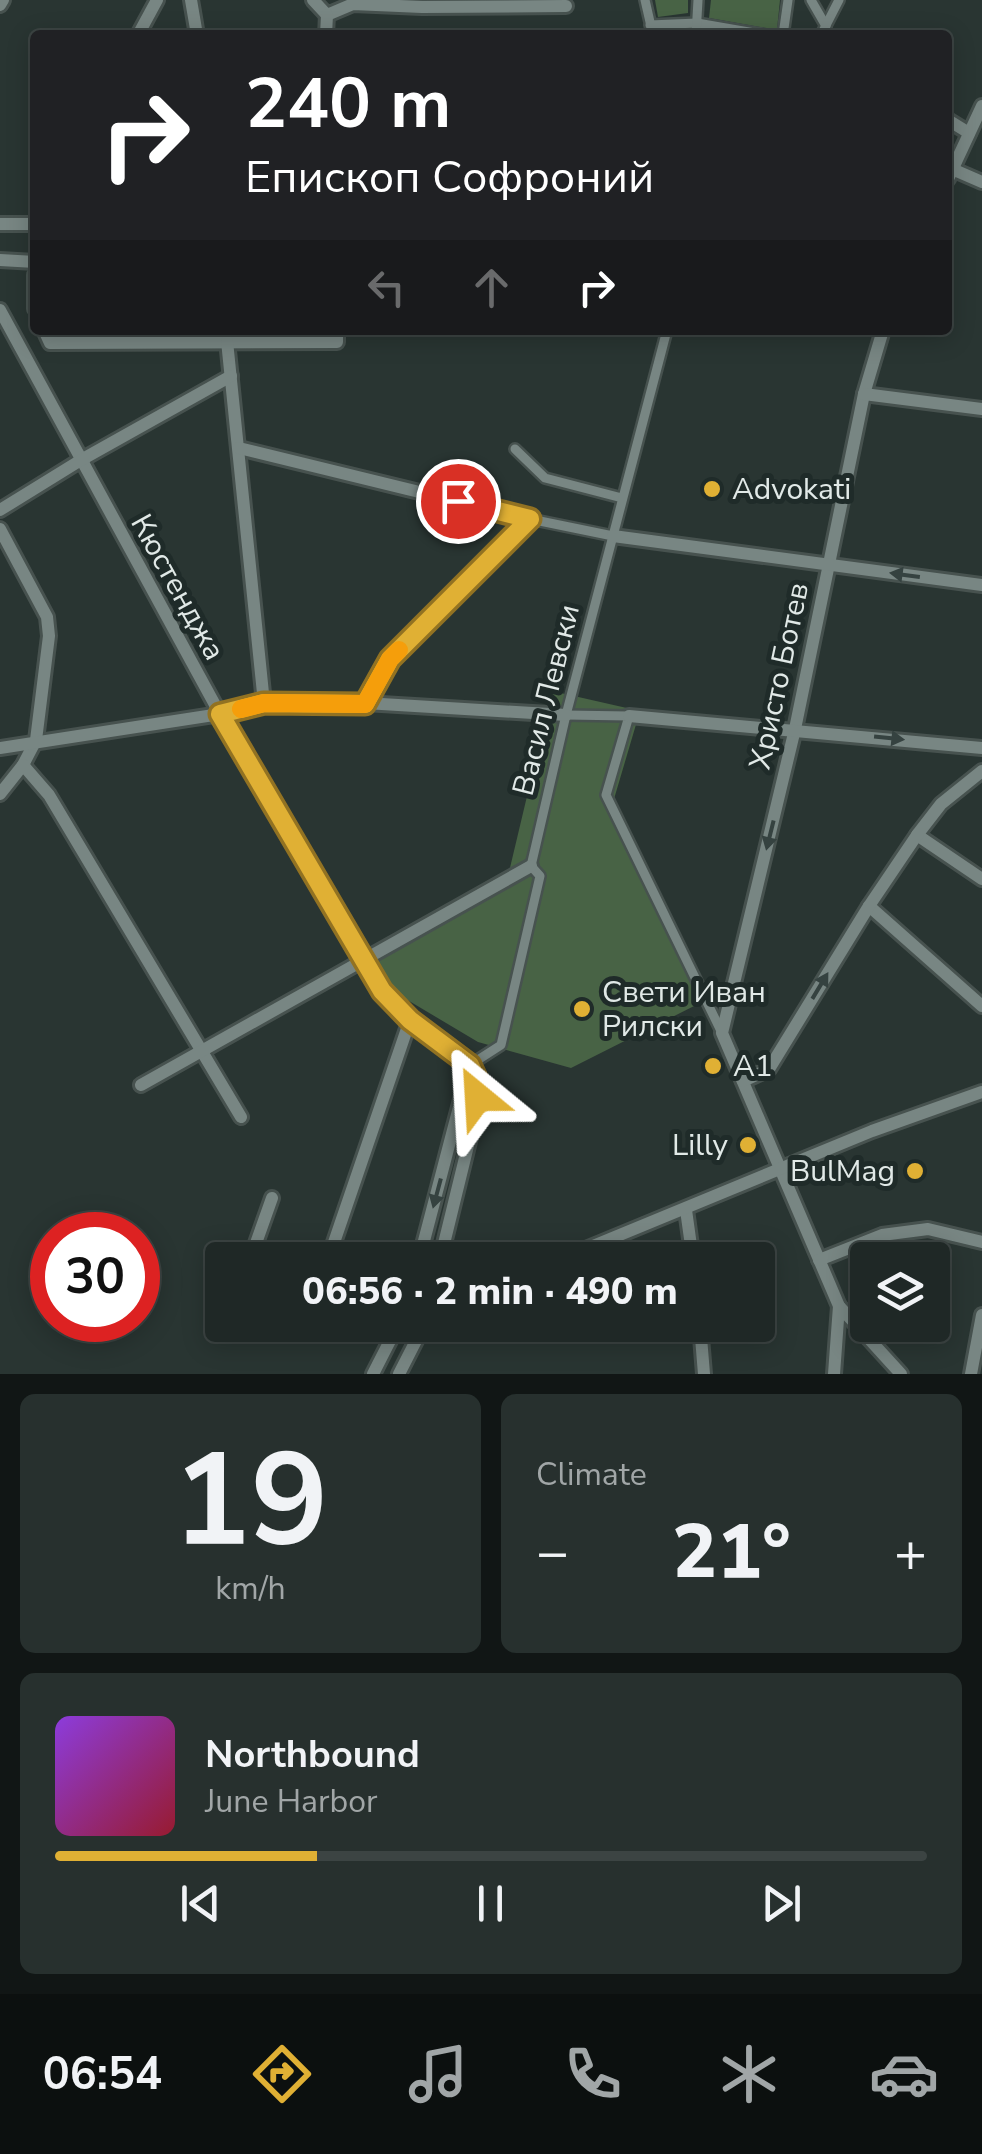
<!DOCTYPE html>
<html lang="en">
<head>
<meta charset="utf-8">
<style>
	body { margin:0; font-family:"Nunito Sans",sans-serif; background:#27302e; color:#f1f3f6; height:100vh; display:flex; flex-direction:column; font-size:38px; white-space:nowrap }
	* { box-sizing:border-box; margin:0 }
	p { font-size:32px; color:#a1a6a7 }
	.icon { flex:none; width:55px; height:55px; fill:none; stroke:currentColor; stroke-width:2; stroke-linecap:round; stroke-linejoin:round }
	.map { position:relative; height:1374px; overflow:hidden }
	.sheet { display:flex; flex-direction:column; gap:20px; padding:20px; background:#111615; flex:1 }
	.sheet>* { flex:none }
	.hud { position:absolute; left:30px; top:30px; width:922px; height:305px; border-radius:10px; box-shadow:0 5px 25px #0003,0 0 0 2px #3c4443; background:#202124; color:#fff; overflow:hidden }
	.fabs { position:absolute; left:850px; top:1242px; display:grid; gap:20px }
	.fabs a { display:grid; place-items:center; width:100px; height:100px; border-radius:10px; background:#1f2826; box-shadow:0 5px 25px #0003,0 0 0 2px #3c4443; font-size:50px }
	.speed { position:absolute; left:30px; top:1212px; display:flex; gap:20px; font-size:50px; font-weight:700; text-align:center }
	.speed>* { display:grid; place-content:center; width:130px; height:130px; border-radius:50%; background:#1f2826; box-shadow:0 5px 25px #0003,0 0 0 2px #3c4443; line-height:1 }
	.speed .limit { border:15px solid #d22; background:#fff; color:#111 }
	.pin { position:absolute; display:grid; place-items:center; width:85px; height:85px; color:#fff; margin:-42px; border:5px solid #fff; border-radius:50%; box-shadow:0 2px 10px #0007 }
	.me { position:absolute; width:110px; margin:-55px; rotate:333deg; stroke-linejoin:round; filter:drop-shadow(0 0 8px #0008) }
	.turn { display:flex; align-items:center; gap:35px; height:210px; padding:0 50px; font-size:45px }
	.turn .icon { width:130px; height:130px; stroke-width:2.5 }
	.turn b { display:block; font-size:70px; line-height:85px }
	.lanes { display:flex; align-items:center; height:95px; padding:0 50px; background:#0003; justify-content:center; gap:50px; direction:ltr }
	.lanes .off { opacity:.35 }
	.big { font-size:75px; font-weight:800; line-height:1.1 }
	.sheet .widget { flex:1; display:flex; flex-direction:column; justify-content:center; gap:15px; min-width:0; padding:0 35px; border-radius:15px; background:#27302e }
	.sheet .dial { align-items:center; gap:0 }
	.dial b { font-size:130px; line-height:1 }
	.song { display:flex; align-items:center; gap:30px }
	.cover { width:120px; height:120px; border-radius:15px; background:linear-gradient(135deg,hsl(270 70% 55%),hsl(350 70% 35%)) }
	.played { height:10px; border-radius:5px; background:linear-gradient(90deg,#e0b034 30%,#3c4443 30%) }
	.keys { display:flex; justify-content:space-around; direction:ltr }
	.heat { display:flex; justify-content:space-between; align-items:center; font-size:55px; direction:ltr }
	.sheet .tiles { flex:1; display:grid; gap:20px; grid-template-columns:1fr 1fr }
	.widget:last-child { grid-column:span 2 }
	.trip { position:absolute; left:205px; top:1242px; width:570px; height:100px; border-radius:10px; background:#1f2826; box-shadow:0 5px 25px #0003,0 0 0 2px #3c4443; font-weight:800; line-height:100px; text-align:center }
	.tabs { display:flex; height:160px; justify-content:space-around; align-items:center; background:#0c100f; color:#a1a6a7 }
	.tabs .icon { width:70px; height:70px }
	.tabs .on { color:#e0b034 }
	.tabs b { font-size:45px; color:#f1f3f6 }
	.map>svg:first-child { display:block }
</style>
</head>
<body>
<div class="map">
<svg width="982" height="1374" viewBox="0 0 982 1374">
	<rect width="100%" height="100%" fill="#293532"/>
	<g fill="#486345">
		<polygon points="655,0 688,0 688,13 658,17"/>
		<polygon points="711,0 780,0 777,30 709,18"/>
		<polygon points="552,691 640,711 614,799 710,998 571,1068 478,1042 394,992 367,951 509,872"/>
	</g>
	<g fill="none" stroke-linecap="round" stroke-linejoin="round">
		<g stroke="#47524f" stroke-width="14">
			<g id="pedestrian">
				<polyline points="645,0 653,35"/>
				<polyline points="811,0 826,26"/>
				<polyline points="650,25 697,23 766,35"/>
				<polyline points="696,35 698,0"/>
				<polyline points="783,35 788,0"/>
				<polyline points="821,35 839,0"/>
				<polyline points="515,449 545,478 622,498"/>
				<polyline points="530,519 613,536"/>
				<polyline points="566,715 629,716 606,795 722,1033"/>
				<polyline points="470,1065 501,1045 540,876 531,866 566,715 667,330"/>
			</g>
		</g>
		<g stroke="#47524f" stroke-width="18">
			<g id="minor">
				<polyline points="191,0 197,35"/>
				<polyline points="313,0 327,15 353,4 422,7 566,6"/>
				<polyline points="0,5 3,0"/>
				<polyline points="138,35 157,0"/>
				<polyline points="326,35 327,15"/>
				<polyline points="948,120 969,133"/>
				<polyline points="952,169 982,182"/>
				<polyline points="948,179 982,106"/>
				<polyline points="0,224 35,224"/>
				<polyline points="0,260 35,262"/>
				<polyline points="35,275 35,309"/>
				<path d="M0,310L220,714L361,961C391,1005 428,1033 470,1065C480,1082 478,1098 475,1117L440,1260"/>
				<polyline points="44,330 50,343 337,342 337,330"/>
				<polyline points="883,330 864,394 795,729 722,1033 839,1306 901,1374"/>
				<polyline points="227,341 264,703"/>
				<polyline points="864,394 982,409"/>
				<polyline points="239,448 530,519"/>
				<polyline points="0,510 81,460 231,376"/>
				<polyline points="0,529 47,617 49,636 36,740 23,765 0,794"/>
				<polyline points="613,536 982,585"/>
				<polyline points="365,703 390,659 530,519"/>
				<polyline points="629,716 982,748"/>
				<polyline points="0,748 220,714 264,703 365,703 566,715"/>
				<polyline points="23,765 49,795 241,1117"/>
				<polyline points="917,835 982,879"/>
				<polyline points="869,906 982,1006"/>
				<polyline points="743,1081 769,1069 869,906 917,835 941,804 982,771"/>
				<polyline points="141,1085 531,866"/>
				<polyline points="686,1210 693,1260"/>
				<polyline points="250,1260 272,1198"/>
				<polyline points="328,1260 410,1020"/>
				<polyline points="419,1260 470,1065"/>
				<polyline points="559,1260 872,1131 982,1092"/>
				<polyline points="819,1260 882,1235 928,1229 982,1242"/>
				<polyline points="700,1325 704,1374"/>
				<polyline points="373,1374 398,1325"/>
				<polyline points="399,1374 424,1325"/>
				<polyline points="834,1374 839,1306"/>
				<polyline points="971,1374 982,1315"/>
			</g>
		</g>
		<use href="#pedestrian" stroke="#788683" stroke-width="9"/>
		<use href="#minor" stroke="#788683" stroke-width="12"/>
	</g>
	<defs><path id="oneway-solid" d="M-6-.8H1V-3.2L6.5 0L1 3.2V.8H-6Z" transform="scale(2.5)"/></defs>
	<g fill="#354240">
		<use href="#oneway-solid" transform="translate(905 575) rotate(-172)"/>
		<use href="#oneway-solid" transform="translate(889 738) rotate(6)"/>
		<use href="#oneway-solid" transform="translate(770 835) rotate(104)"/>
		<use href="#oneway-solid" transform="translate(820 986) rotate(-59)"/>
		<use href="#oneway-solid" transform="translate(437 1193) rotate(105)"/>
	</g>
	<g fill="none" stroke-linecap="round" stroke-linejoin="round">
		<g stroke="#927222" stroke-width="25">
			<polyline id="route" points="458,501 530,519 390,659 365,704 264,703 220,714 382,991 410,1020 470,1065 477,1080 478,1097"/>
		</g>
		<use href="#route" stroke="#e0b034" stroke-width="18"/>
		<polyline stroke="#f59e0b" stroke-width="18" points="241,709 264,703 365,704 390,659 399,650"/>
	</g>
	<g fill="#e0b034" stroke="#1f2b29" stroke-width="4">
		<circle cx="712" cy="489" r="10"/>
		<circle cx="582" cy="1009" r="10"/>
		<circle cx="713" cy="1066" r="10"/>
		<circle cx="748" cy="1145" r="10"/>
		<circle cx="915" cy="1171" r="10"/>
	</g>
	<g text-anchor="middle" stroke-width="10" stroke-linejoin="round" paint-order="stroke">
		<g font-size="30" fill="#e1e9e7" stroke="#1f2b29" text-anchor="start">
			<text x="732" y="499">Advokati</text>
			<text x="602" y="1002">Свети Иван<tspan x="602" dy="34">Рилски</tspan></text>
			<text x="733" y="1076">A1</text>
			<text x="728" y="1155" text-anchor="end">Lilly</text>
			<text x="895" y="1181" text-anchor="end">BulMag</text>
		</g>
		<g font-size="30" fill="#e1e9e7" stroke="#1f2b29">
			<text transform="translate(178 587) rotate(61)" y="10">Кюстенджа</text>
			<text transform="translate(779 676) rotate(-78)" y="10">Христо Ботев</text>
			<text transform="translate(546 700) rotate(-76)" y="10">Васил Левски</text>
		</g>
	</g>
</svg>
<div class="fabs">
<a><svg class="icon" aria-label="layers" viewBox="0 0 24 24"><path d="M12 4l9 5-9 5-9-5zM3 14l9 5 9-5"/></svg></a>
</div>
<div class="speed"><div class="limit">30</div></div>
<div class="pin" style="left:458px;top:501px;background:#d93025"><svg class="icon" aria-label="arrive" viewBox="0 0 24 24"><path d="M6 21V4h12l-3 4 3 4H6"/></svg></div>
<svg class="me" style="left:478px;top:1097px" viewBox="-20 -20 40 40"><path d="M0-17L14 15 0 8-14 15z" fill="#e0b034" stroke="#fff" stroke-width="4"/></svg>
<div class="trip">06:56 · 2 min · 490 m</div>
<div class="hud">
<div class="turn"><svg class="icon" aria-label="right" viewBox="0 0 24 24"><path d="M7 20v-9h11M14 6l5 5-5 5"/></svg><div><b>240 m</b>Епископ Софроний</div></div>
<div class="lanes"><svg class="icon off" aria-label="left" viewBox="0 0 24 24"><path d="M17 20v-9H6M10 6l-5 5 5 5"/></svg><svg class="icon off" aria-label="ahead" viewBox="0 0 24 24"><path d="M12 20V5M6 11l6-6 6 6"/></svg><svg class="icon" aria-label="right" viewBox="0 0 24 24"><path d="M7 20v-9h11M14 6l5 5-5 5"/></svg></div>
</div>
</div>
<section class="sheet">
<div class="tiles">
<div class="widget dial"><b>19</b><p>km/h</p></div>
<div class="widget"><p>Climate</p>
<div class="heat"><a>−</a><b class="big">21°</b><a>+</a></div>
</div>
<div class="widget">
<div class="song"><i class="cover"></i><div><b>Northbound</b><p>June Harbor</p></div></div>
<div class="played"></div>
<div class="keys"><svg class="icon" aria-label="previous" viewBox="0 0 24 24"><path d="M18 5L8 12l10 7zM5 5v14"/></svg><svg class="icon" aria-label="pause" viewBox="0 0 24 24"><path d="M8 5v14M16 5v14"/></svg><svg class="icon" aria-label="next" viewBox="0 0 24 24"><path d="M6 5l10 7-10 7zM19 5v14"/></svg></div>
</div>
</div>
</section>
<nav class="tabs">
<b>06:54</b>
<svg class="icon on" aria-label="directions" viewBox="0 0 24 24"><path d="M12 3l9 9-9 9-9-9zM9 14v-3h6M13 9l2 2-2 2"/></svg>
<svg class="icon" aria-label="music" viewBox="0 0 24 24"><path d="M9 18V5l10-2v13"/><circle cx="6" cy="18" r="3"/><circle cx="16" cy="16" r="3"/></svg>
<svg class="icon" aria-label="phone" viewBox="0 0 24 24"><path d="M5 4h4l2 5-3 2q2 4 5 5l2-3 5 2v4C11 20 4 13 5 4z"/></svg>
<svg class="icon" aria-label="climate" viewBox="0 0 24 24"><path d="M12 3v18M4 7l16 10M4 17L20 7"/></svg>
<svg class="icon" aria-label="car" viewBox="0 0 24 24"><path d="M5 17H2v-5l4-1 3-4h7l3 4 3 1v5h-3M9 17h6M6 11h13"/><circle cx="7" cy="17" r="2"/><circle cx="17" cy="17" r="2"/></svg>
</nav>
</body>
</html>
